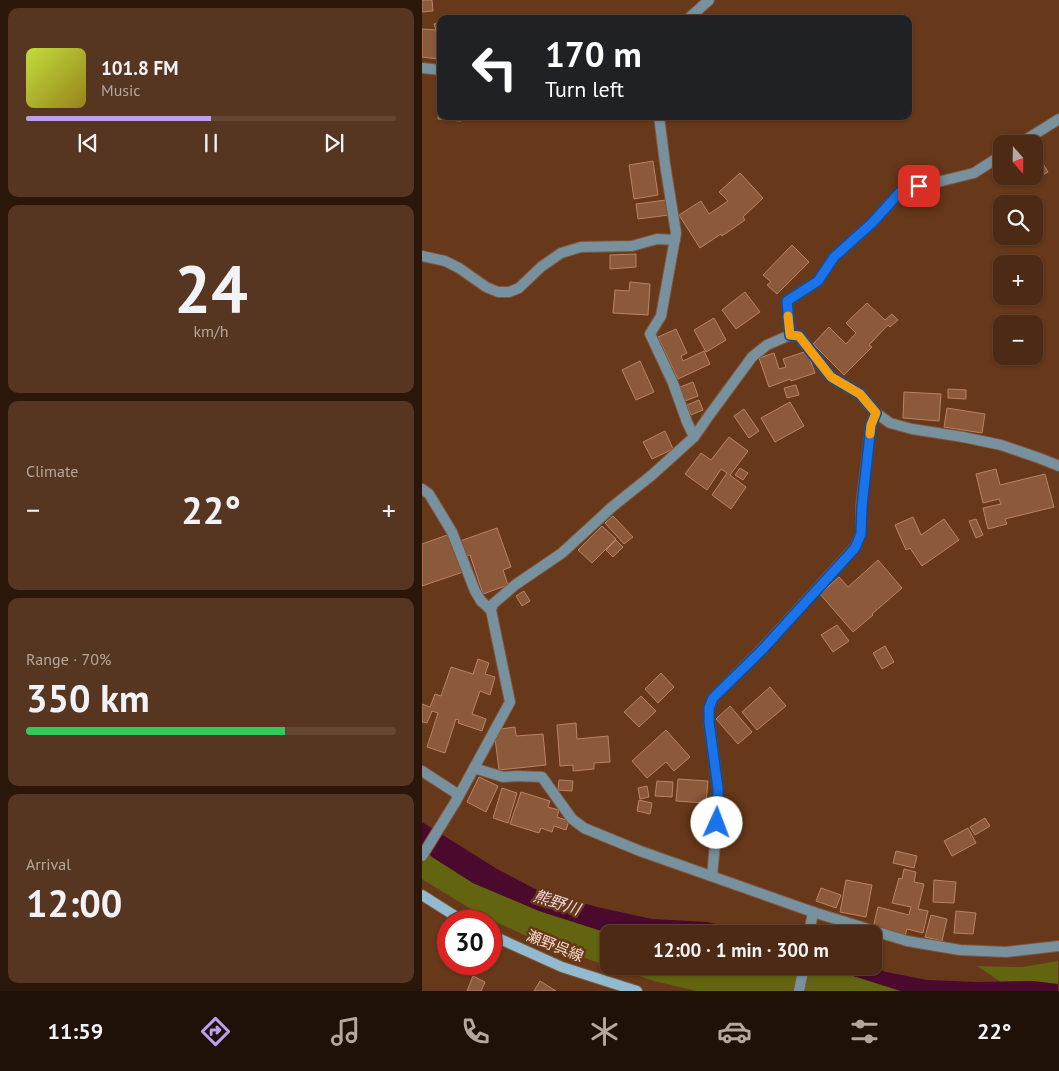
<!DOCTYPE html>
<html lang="en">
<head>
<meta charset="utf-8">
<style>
	body { margin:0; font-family:"PT Sans","Noto Sans JP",sans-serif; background:#573621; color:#f1f3f6; height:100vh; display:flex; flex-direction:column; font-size:19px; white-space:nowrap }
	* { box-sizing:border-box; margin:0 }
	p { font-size:16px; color:#b3a7a0 }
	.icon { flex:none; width:28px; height:28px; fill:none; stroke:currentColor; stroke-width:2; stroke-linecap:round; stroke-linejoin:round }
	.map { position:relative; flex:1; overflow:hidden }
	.side { display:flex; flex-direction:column; gap:8px; padding:8px; background:#2a170a; width:422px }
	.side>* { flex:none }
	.guide { position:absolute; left:15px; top:15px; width:475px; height:105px; border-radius:10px; box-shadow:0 1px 4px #0004,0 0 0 1px #644633; background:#202124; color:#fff; overflow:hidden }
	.needle { width:32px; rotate:160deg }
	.buttons { position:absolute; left:571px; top:135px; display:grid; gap:10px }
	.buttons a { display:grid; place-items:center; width:50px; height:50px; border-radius:10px; background:#4d2a13; box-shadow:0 1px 4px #0004,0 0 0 1px #644633; font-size:25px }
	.speed { position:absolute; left:15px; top:910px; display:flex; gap:10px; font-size:25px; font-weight:700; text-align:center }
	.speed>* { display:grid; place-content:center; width:65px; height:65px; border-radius:50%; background:#4d2a13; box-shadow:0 1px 4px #0004,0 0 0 1px #644633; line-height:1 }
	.speed .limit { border:8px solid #d22; background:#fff; color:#111 }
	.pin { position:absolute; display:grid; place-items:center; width:42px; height:42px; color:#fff; margin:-21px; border-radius:10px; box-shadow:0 2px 8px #0006 }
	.me { position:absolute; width:55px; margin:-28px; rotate:2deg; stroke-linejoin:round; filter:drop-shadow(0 0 4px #0008) }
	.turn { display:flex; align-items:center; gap:18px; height:105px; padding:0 25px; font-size:22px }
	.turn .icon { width:65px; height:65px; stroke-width:2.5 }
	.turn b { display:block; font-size:35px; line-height:42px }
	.big { font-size:38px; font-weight:700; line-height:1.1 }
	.side .widget { flex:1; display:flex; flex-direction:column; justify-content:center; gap:8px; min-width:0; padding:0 18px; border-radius:10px; background:#573621 }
	.side .dial { align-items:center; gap:0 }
	.dial b { font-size:65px; line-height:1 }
	.song { display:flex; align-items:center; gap:15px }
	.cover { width:60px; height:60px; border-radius:8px; background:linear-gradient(135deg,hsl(70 70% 55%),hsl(50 70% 35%)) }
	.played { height:5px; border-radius:2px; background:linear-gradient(90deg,#bca0f2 50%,#644633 50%) }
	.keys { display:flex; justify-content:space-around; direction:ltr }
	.heat { display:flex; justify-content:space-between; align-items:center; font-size:28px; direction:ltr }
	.charge { height:8px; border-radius:4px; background:linear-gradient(90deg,#34c759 70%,#644633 0) }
	.trip { position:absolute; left:178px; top:925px; width:282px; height:50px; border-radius:10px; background:#4d2a13; box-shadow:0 1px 4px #0004,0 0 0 1px #644633; font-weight:700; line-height:50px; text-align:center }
	.dock { display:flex; height:80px; justify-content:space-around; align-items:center; background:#1f1108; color:#b3a7a0 }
	.dock .icon { width:35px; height:35px }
	.dock .on { color:#bca0f2 }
	.dock b { font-size:22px; color:#f1f3f6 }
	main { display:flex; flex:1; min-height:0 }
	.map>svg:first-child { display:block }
</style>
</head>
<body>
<main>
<section class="side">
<div class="widget">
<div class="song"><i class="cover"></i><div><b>101.8 FM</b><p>Music</p></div></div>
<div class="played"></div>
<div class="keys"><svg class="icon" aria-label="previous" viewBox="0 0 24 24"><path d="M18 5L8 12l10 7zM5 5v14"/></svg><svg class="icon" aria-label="pause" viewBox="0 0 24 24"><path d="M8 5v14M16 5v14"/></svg><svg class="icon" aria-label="next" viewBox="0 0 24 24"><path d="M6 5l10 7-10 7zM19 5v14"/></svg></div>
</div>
<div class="widget dial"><b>24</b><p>km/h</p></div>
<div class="widget"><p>Climate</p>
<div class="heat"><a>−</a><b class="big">22°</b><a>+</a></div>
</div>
<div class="widget"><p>Range · 70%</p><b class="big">350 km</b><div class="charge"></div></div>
<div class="widget"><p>Arrival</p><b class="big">12:00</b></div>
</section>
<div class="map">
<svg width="637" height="991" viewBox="0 0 637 991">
	<rect width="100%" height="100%" fill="#673819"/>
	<g fill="#626410">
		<polygon points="0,844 10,857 51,883 117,911 189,934 186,934 186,966 124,945 59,915 3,881 0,879"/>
		<polygon points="636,961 636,984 610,981 579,982 555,966 601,967"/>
		<polygon points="188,966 397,966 412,970 479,991 274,991 232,981"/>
	</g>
	<g fill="#4b092e">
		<polygon points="0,822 75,869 115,890 175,907 230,919 285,922 338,934 189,934 117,911 51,883 10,857 0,844"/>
		<polygon points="397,966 448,966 464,972 505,980 555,982 610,981 636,984 636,991 479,991 412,970"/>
	</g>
	<g fill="#8c593b" stroke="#ba8464">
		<polygon points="0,0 10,0 11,11 0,12"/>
		<polygon points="19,22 19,44 18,42 16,59 0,57 0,29 14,30 12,24"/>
		<polygon points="18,97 19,116 39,116 39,121 16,119"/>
		<polygon points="231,161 236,195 212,199 207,165"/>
		<polygon points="621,164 626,172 619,176 615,168"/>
		<polygon points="318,173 341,198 321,217 323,220 300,236 299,234 278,248 257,215 279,201 287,214 306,201 297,192"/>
		<polygon points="244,200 247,215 216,219 214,204"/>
		<polygon points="370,245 387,262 355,294 345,285 349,282 341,275"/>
		<polygon points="214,254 214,267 188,269 188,255"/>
		<polygon points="208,282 228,284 226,315 191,313 193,290 207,291"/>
		<polygon points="323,292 338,312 314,329 300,310"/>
		<polygon points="445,303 463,320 470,314 476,320 468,327 466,325 447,345 450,347 422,375 391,344 407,327 424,344 434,333 424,323"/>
		<polygon points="292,318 304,340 284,352 272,330"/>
		<polygon points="254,329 265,353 259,356 261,361 282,351 288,364 256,379 236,337"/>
		<polygon points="385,351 393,373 369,381 368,379 347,387 337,358 352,353 357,369 364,367 361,359"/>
		<polygon points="218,361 232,392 214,400 200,370"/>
		<polygon points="271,382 276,396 263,401 258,387"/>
		<polygon points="374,385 377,395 365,398 362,388"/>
		<polygon points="526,389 544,390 544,399 526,398"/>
		<polygon points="482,392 519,394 517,421 481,418"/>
		<polygon points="277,400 281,410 269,415 265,405"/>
		<polygon points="368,402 382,426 353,442 339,418"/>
		<polygon points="525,408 563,414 560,433 522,427"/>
		<polygon points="322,409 337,431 327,438 312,416"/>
		<polygon points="243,431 251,449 230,459 221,442"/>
		<polygon points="307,437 326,451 308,475 324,487 309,509 290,495 305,473 299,469 285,490 263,474 279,453 289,460"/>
		<polygon points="318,468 326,473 321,480 313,475"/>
		<polygon points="574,469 578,485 623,474 632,507 583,519 585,524 566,529 561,508 579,504 577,499 561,503 554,474"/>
		<polygon points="191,516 211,537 202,544 183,523"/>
		<polygon points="491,517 499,535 522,519 537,540 500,566 488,548 484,550 473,525"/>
		<polygon points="554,519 561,535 554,538 547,521"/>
		<polygon points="180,526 194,539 170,563 156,550"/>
		<polygon points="75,528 89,567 81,570 86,585 61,594 48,555 43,556 38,541"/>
		<polygon points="28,534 41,572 0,586 0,544"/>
		<polygon points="194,540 201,547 191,557 184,550"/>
		<polygon points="456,560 480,588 450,614 451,615 431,632 398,594 417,577 426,587"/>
		<polygon points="102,591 108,601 100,606 94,596"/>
		<polygon points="415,625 427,641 411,652 399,635"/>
		<polygon points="463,646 472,662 460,669 451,653"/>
		<polygon points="56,659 67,663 63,674 73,677 68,695 58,691 50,714 64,719 60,731 36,723 37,720 34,719 23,753 5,747 16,713 10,711 5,723 0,722 0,704 8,707 13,694 19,696 29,667 51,674"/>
		<polygon points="239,673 252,687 236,703 223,689"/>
		<polygon points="348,687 364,706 335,730 320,712"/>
		<polygon points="219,696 234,711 217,727 202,712"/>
		<polygon points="308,706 330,732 316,744 294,719"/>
		<polygon points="154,723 155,739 186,736 188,762 172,763 172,769 151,771 151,765 138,766 135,725"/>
		<polygon points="93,727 94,736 121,734 124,765 77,770 73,738 79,729"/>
		<polygon points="244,730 268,757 252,771 244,762 225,778 210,761"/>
		<polygon points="57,777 76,786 64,812 45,802"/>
		<polygon points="256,779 286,781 284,803 254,801"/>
		<polygon points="137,780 151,781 150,791 136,790"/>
		<polygon points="235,781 251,782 250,797 233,796"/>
		<polygon points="225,786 227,797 218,799 216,788"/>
		<polygon points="80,788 95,793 86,823 71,818"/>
		<polygon points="99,792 128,801 126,807 137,810 135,817 147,821 144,830 132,826 130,832 119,828 117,833 88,824"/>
		<polygon points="217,800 230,803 228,814 215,811"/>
		<polygon points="563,818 568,826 553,835 548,827"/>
		<polygon points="546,828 554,843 530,856 522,841"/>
		<polygon points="474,851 495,856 492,868 471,863"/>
		<polygon points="482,869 494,872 492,882 502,884 496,909 506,911 501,933 485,929 483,936 451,928 456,907 487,915 489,907 470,903 477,878 480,879"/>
		<polygon points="424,880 450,885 444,917 418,912"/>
		<polygon points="512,880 534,882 532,903 511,902"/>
		<polygon points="399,888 419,895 414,908 394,901"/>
		<polygon points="534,911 554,913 551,934 532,933"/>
		<polygon points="509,915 525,919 520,941 503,937"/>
		<polygon points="51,976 63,982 59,991 45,991"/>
		<polygon points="118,981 134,991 112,991"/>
	</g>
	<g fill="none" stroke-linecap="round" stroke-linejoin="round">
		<g stroke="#815539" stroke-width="12">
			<g id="minor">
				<polyline points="266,19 287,0"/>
				<polyline points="0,68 19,70"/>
				<polyline points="237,116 243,164 254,233 239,316 228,334 251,383 265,422 272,437"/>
				<polyline points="597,144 637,119"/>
				<polyline points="0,256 23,261 37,268 64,287 76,292 87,292 97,288 119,267 139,253 159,247 210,246 235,239 253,240"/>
				<polyline points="368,335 365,301 396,281 412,257 450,223 479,191 552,173 580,155"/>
				<polyline points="0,489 7,494 30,532 53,591 59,601 69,610"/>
				<polyline points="52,768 81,777 95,776 120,777 150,819 162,828 218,851 391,912 485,941 538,950 584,952 637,946"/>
				<polyline points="0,771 37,795"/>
				<polyline points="0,856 34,801 88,702 69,610 71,604 93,585 140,553 190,507 230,475 272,437 286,417 330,357 345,345 368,335 377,336 409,377 438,394 454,413 468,423 490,429 541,437 579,445 617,458 637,466"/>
				<polyline points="290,876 295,823 296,789 287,722 287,709 291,698 339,650 433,547 439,534 439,506 449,425 454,413"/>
				<polyline points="387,934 391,912"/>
				<polyline points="377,991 382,966"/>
			</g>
		</g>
		<g stroke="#815539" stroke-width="12">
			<g id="secondary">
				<polyline points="0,895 41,921"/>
				<polyline points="69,935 140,967 215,991"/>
			</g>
		</g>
		<use href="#minor" stroke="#77919f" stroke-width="10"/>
		<use href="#secondary" stroke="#92bbd1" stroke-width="10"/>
	</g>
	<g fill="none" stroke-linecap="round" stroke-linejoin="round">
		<g stroke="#114b97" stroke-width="12">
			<polyline id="route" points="295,823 296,789 287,722 287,708 291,698 340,650 433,548 439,534 440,506 449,425 454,413 438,394 409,377 377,336 368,335 365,301 396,281 412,257 450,223 479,191 497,186"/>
		</g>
		<use href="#route" stroke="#1a73e8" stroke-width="9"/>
		<polyline stroke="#f59e0b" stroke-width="9" points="366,316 368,335 377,336 409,377 438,394 454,413 449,425 448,434"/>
	</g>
	<g text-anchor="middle" stroke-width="5" stroke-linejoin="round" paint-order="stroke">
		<g font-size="15" fill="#f8daca" stroke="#673819">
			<text transform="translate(133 946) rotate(22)" y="5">瀬野呉線</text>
		</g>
		<g font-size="16" font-style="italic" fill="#efd5df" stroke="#673819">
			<text transform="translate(135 902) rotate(18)" y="6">熊野川</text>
		</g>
	</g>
</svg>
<div class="buttons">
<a><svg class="needle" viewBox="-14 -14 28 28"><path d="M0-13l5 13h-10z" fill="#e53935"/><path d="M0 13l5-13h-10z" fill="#b3a7a0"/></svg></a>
<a><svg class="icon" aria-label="search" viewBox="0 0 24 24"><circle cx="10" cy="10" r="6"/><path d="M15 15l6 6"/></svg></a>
<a>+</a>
<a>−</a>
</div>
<div class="speed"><div class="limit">30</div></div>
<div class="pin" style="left:497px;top:186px;background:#d93025"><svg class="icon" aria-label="arrive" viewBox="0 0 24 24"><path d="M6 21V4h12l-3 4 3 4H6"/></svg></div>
<svg class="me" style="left:295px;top:823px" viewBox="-20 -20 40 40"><circle r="19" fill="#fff"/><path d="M0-13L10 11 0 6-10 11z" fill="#1a73e8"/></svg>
<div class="trip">12:00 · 1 min · 300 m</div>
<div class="guide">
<div class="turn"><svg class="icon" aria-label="left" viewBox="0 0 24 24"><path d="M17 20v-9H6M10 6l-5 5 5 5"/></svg><div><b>170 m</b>Turn left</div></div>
</div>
</div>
</main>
<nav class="dock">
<b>11:59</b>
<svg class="icon on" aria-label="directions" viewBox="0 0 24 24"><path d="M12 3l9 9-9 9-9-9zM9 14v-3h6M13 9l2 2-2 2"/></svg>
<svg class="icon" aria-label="music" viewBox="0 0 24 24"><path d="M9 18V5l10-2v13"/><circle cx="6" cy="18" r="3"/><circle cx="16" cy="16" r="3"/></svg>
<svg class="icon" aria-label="phone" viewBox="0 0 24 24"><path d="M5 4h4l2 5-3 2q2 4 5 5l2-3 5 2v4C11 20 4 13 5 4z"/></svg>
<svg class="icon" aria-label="climate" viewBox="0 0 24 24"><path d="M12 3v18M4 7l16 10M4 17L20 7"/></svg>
<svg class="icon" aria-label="car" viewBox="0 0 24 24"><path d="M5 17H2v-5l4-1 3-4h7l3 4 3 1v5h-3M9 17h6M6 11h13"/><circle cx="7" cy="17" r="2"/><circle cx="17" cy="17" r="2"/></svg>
<svg class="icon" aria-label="filters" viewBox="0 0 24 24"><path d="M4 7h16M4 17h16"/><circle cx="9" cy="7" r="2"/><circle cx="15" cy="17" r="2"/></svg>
<b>22°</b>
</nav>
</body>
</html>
